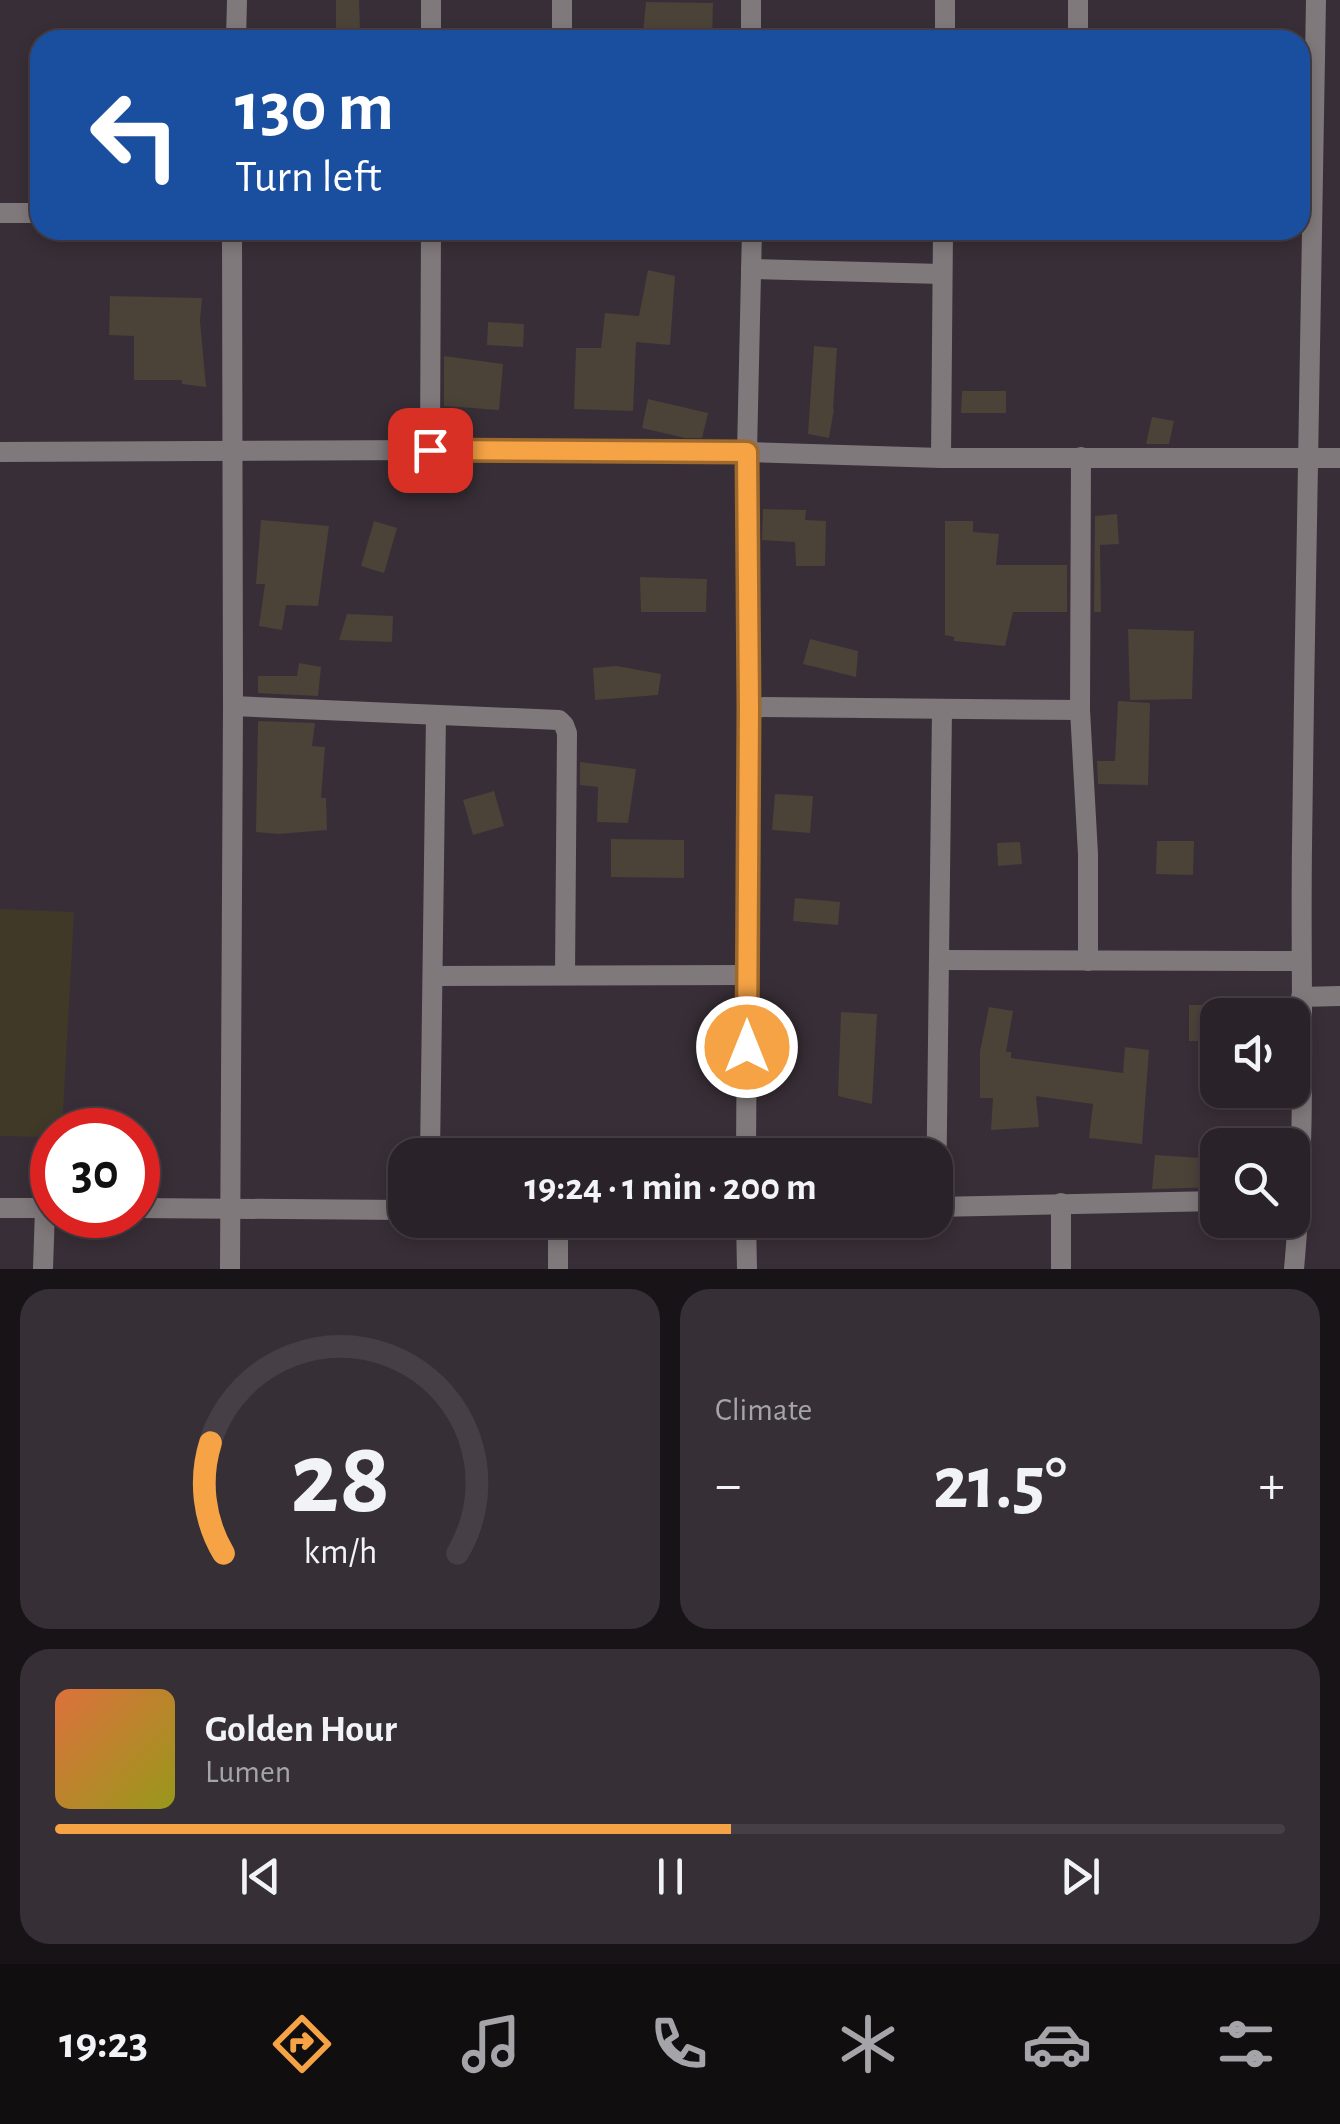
<!DOCTYPE html>
<html lang="en">
<head>
<meta charset="utf-8">
<style>
	body { margin:0; font-family:"Alegreya Sans",sans-serif; background:#362f35; color:#f1f3f6; height:100vh; display:flex; flex-direction:column; font-size:38px; white-space:nowrap }
	* { box-sizing:border-box; margin:0 }
	p { font-size:32px; color:#a5a4a8 }
	.icon { flex:none; width:55px; height:55px; fill:none; stroke:currentColor; stroke-width:2; stroke-linecap:round; stroke-linejoin:round }
	.map { position:relative; height:1269px; overflow:hidden }
	.details { display:flex; flex-direction:column; gap:20px; padding:20px; background:#171317; flex:1 }
	.details>* { flex:none }
	.hud { position:absolute; left:30px; top:30px; width:1280px; height:210px; border-radius:30px; box-shadow:0 5px 15px #0003,0 0 0 2px #463f46; background:#1a4fa0; color:#fff; overflow:hidden }
	.fabs { position:absolute; left:1200px; top:998px; display:grid; gap:20px }
	.fabs a { display:grid; place-items:center; width:110px; height:110px; border-radius:20px; background:#2a2229; box-shadow:0 5px 15px #0003,0 0 0 2px #463f46; font-size:50px }
	.speed { position:absolute; left:30px; top:1108px; display:flex; gap:20px; font-size:50px; font-weight:700; text-align:center }
	.speed>* { display:grid; place-content:center; width:130px; height:130px; border-radius:50%; background:#2a2229; box-shadow:0 5px 15px #0003,0 0 0 2px #463f46; line-height:1 }
	.speed .limit { border:15px solid #d22; background:#fff; color:#111 }
	.pin { position:absolute; display:grid; place-items:center; width:85px; height:85px; color:#fff; margin:-42px; border-radius:20px; box-shadow:0 5px 15px #0006 }
	.me { position:absolute; width:110px; margin:-55px; rotate:0deg; stroke-linejoin:round; filter:drop-shadow(0 0 8px #0008) }
	.turn { display:flex; align-items:center; gap:35px; height:210px; padding:0 40px; font-size:45px }
	.turn .icon { width:130px; height:130px; stroke-width:2.5 }
	.turn b { display:block; font-size:70px; line-height:85px }
	.big { font-size:75px; font-weight:700; line-height:1.1 }
	.details .tile { flex:1; display:flex; flex-direction:column; justify-content:center; gap:15px; min-width:0; padding:0 35px; border-radius:30px; background:#362f35 }
	.details .dial { align-items:center; gap:0 }
	.dial svg { height:260px; overflow:visible; fill:none; stroke:#463f46; stroke-width:7; stroke-linecap:round; text-anchor:middle }
	.dial text { fill:#f1f3f6; stroke:none }
	.song { display:flex; align-items:center; gap:30px }
	.cover { width:120px; height:120px; border-radius:15px; background:linear-gradient(135deg,hsl(20 70% 55%),hsl(60 70% 35%)) }
	.played { height:10px; border-radius:5px; background:linear-gradient(90deg,#f5a345 55%,#463f46 55%) }
	.keys { display:flex; justify-content:space-around; direction:ltr }
	.heat { display:flex; justify-content:space-between; align-items:center; font-size:55px; direction:ltr }
	.details .tiles { flex:1; display:grid; gap:20px; grid-template-columns:1fr 1fr }
	.tile:last-child { grid-column:span 2 }
	.trip { position:absolute; left:388px; top:1138px; width:565px; height:100px; border-radius:30px; background:#2a2229; box-shadow:0 5px 15px #0003,0 0 0 2px #463f46; font-weight:700; line-height:100px; text-align:center }
	.tab-bar { display:flex; height:160px; justify-content:space-around; align-items:center; background:#110e10; color:#a5a4a8 }
	.tab-bar .icon { width:70px; height:70px }
	.tab-bar .active { color:#f5a345 }
	.tab-bar b { font-size:45px; color:#f1f3f6 }
	.map>svg:first-child { display:block }
</style>
</head>
<body>
<div class="map">
<svg width="1340" height="1269" viewBox="0 0 1340 1269">
	<rect width="100%" height="100%" fill="#382e37"/>
	<polygon fill="#403927" points="0,909 74,912 62,1130 52,1130 52,1137 0,1136"/>
	<g fill="#4b4238">
		<polygon points="336,0 359,0 360,31 336,31"/>
		<polygon points="646,2 713,3 712,40 643,33"/>
		<polygon points="648,270 675,276 670,345 636,342 633,411 574,409 576,348 601,348 605,313 639,316"/>
		<polygon points="110,296 202,298 200,321 206,387 182,384 182,380 134,380 134,336 109,335"/>
		<polygon points="488,322 524,324 523,347 487,345"/>
		<polygon points="814,346 837,348 833,409 834,409 829,438 808,434"/>
		<polygon points="444,356 503,364 499,410 444,406"/>
		<polygon points="962,391 1006,391 1006,413 961,413"/>
		<polygon points="648,399 708,413 702,438 685,438 642,428"/>
		<polygon points="1152,417 1174,421 1169,444 1146,444"/>
		<polygon points="763,509 806,510 805,520 826,521 825,566 796,566 795,542 762,540"/>
		<polygon points="1117,514 1119,544 1100,545 1101,612 1094,612 1095,516"/>
		<polygon points="261,520 329,526 318,606 286,605 282,630 259,626 265,584 256,584"/>
		<polygon points="374,521 397,528 384,573 361,566"/>
		<polygon points="945,521 973,521 973,532 999,534 996,565 1067,565 1067,612 1013,612 1005,646 954,641 954,637 945,635"/>
		<polygon points="640,577 707,579 706,612 641,612"/>
		<polygon points="347,614 393,616 392,642 339,640"/>
		<polygon points="1128,629 1194,631 1192,699 1130,700"/>
		<polygon points="810,639 858,651 856,677 803,664"/>
		<polygon points="299,663 321,667 318,696 258,693 258,676 297,676"/>
		<polygon points="617,666 661,674 658,695 595,700 593,668"/>
		<polygon points="1118,701 1150,703 1148,785 1098,784 1097,761 1115,761"/>
		<polygon points="258,721 315,723 312,746 325,747 321,798 326,798 327,830 278,834 256,832"/>
		<polygon points="580,762 636,769 628,823 597,822 598,787 580,785"/>
		<polygon points="494,791 504,826 473,835 463,800"/>
		<polygon points="775,794 813,796 810,833 772,830"/>
		<polygon points="611,839 684,840 684,878 611,877"/>
		<polygon points="1157,841 1194,841 1193,875 1156,874"/>
		<polygon points="1020,842 1022,864 998,866 997,843"/>
		<polygon points="795,898 840,902 838,925 793,921"/>
		<rect x="1189" y="1005" width="29" height="36"/>
		<polygon points="989,1007 1013,1011 1006,1052 1011,1052 1011,1058 1123,1073 1125,1047 1149,1050 1142,1144 1089,1138 1093,1104 1036,1096 1039,1127 991,1130 993,1098 980,1098 980,1051"/>
		<polygon points="841,1012 877,1014 872,1104 838,1096"/>
		<polygon points="1155,1155 1218,1159 1218,1187 1152,1189"/>
	</g>
	<g fill="none" stroke-linecap="round" stroke-linejoin="round">
		<g stroke="#80797b" stroke-width="20">
			<polyline points="751,0 751,40"/>
			<polyline points="236,40 237,0"/>
			<polyline points="431,40 431,0"/>
			<polyline points="562,40 562,0"/>
			<polyline points="945,40 945,0"/>
			<polyline points="1078,40 1078,0"/>
			<polyline points="0,213 40,213"/>
			<polyline points="751,269 942,274"/>
			<polyline points="430,450 431,230"/>
			<polyline points="0,452 430,450 747,452 941,458 1340,458"/>
			<polyline points="1081,457 1080,710 1088,854 1088,961"/>
			<polyline points="941,458 943,230"/>
			<polyline points="233,706 559,720 564,725 567,733 565,974"/>
			<polyline points="749,707 1080,710"/>
			<polyline points="940,960 1300,961"/>
			<polyline points="434,976 747,975"/>
			<polyline points="1301,997 1340,996"/>
			<polyline points="430,1155 436,715"/>
			<polyline points="746,1155 749,707 747,452 752,230"/>
			<polyline points="935,1207 1218,1201"/>
			<polyline points="936,1207 942,709"/>
			<polyline points="0,1208 52,1208"/>
			<polyline points="138,1208 405,1210"/>
			<polyline points="558,1220 558,1269"/>
			<polyline points="746,1220 747,1269"/>
			<polyline points="43,1269 45,1209"/>
			<polyline points="230,1269 233,706 232,230"/>
			<polyline points="1061,1269 1061,1203"/>
			<path d="M1294,1269C1307,1129 1300,987 1302,846C1306,564 1309,282 1316,0"/>
		</g>
	</g>
	<g fill="none" stroke-linecap="round" stroke-linejoin="round">
		<g stroke="#9f6a2d" stroke-width="25">
			<polyline id="route" points="430,450 747,452 749,708 747,1047"/>
		</g>
		<use href="#route" stroke="#f5a345" stroke-width="18"/>
	</g>
</svg>
<div class="fabs">
<a><svg class="icon" aria-label="sound" viewBox="0 0 24 24"><path d="M4 9h4l5-4v14l-5-4H4zM17 9q2 3 0 6"/></svg></a>
<a><svg class="icon" aria-label="search" viewBox="0 0 24 24"><circle cx="10" cy="10" r="6"/><path d="M15 15l6 6"/></svg></a>
</div>
<div class="speed"><div class="limit">30</div></div>
<div class="pin" style="left:430px;top:450px;background:#d93025"><svg class="icon" aria-label="arrive" viewBox="0 0 24 24"><path d="M6 21V4h12l-3 4 3 4H6"/></svg></div>
<svg class="me" style="left:747px;top:1047px" viewBox="-20 -20 40 40"><circle r="17" fill="#f5a345" stroke="#fff" stroke-width="3"/><path d="M0-11L8 9 0 5-8 9z" fill="#fff"/></svg>
<div class="trip">19:24 · 1 min · 200 m</div>
<div class="hud">
<div class="turn"><svg class="icon" aria-label="left" viewBox="0 0 24 24"><path d="M17 20v-9H6M10 6l-5 5 5 5"/></svg><div><b>130 m</b>Turn left</div></div>
</div>
</div>
<section class="details">
<div class="tiles">
<div class="tile dial"><svg viewBox="0 0 100 80">
<path d="M14 69A42 42 0 1 1 86 69"/>
<path d="M14 69A42 42 0 0 1 10 35" stroke="#f5a345"/>
<text x="50" y="56" font-size="32" font-weight="700">28</text>
<text x="50" y="72" font-size="11">km/h</text>
</svg></div>
<div class="tile"><p>Climate</p>
<div class="heat"><a>−</a><b class="big">21.5°</b><a>+</a></div>
</div>
<div class="tile">
<div class="song"><i class="cover"></i><div><b>Golden Hour</b><p>Lumen</p></div></div>
<div class="played"></div>
<div class="keys"><svg class="icon" aria-label="previous" viewBox="0 0 24 24"><path d="M18 5L8 12l10 7zM5 5v14"/></svg><svg class="icon" aria-label="pause" viewBox="0 0 24 24"><path d="M8 5v14M16 5v14"/></svg><svg class="icon" aria-label="next" viewBox="0 0 24 24"><path d="M6 5l10 7-10 7zM19 5v14"/></svg></div>
</div>
</div>
</section>
<nav class="tab-bar">
<b>19:23</b>
<svg class="icon active" aria-label="directions" viewBox="0 0 24 24"><path d="M12 3l9 9-9 9-9-9zM9 14v-3h6M13 9l2 2-2 2"/></svg>
<svg class="icon" aria-label="music" viewBox="0 0 24 24"><path d="M9 18V5l10-2v13"/><circle cx="6" cy="18" r="3"/><circle cx="16" cy="16" r="3"/></svg>
<svg class="icon" aria-label="phone" viewBox="0 0 24 24"><path d="M5 4h4l2 5-3 2q2 4 5 5l2-3 5 2v4C11 20 4 13 5 4z"/></svg>
<svg class="icon" aria-label="climate" viewBox="0 0 24 24"><path d="M12 3v18M4 7l16 10M4 17L20 7"/></svg>
<svg class="icon" aria-label="car" viewBox="0 0 24 24"><path d="M5 17H2v-5l4-1 3-4h7l3 4 3 1v5h-3M9 17h6M6 11h13"/><circle cx="7" cy="17" r="2"/><circle cx="17" cy="17" r="2"/></svg>
<svg class="icon" aria-label="filters" viewBox="0 0 24 24"><path d="M4 7h16M4 17h16"/><circle cx="9" cy="7" r="2"/><circle cx="15" cy="17" r="2"/></svg>
</nav>
</body>
</html>
